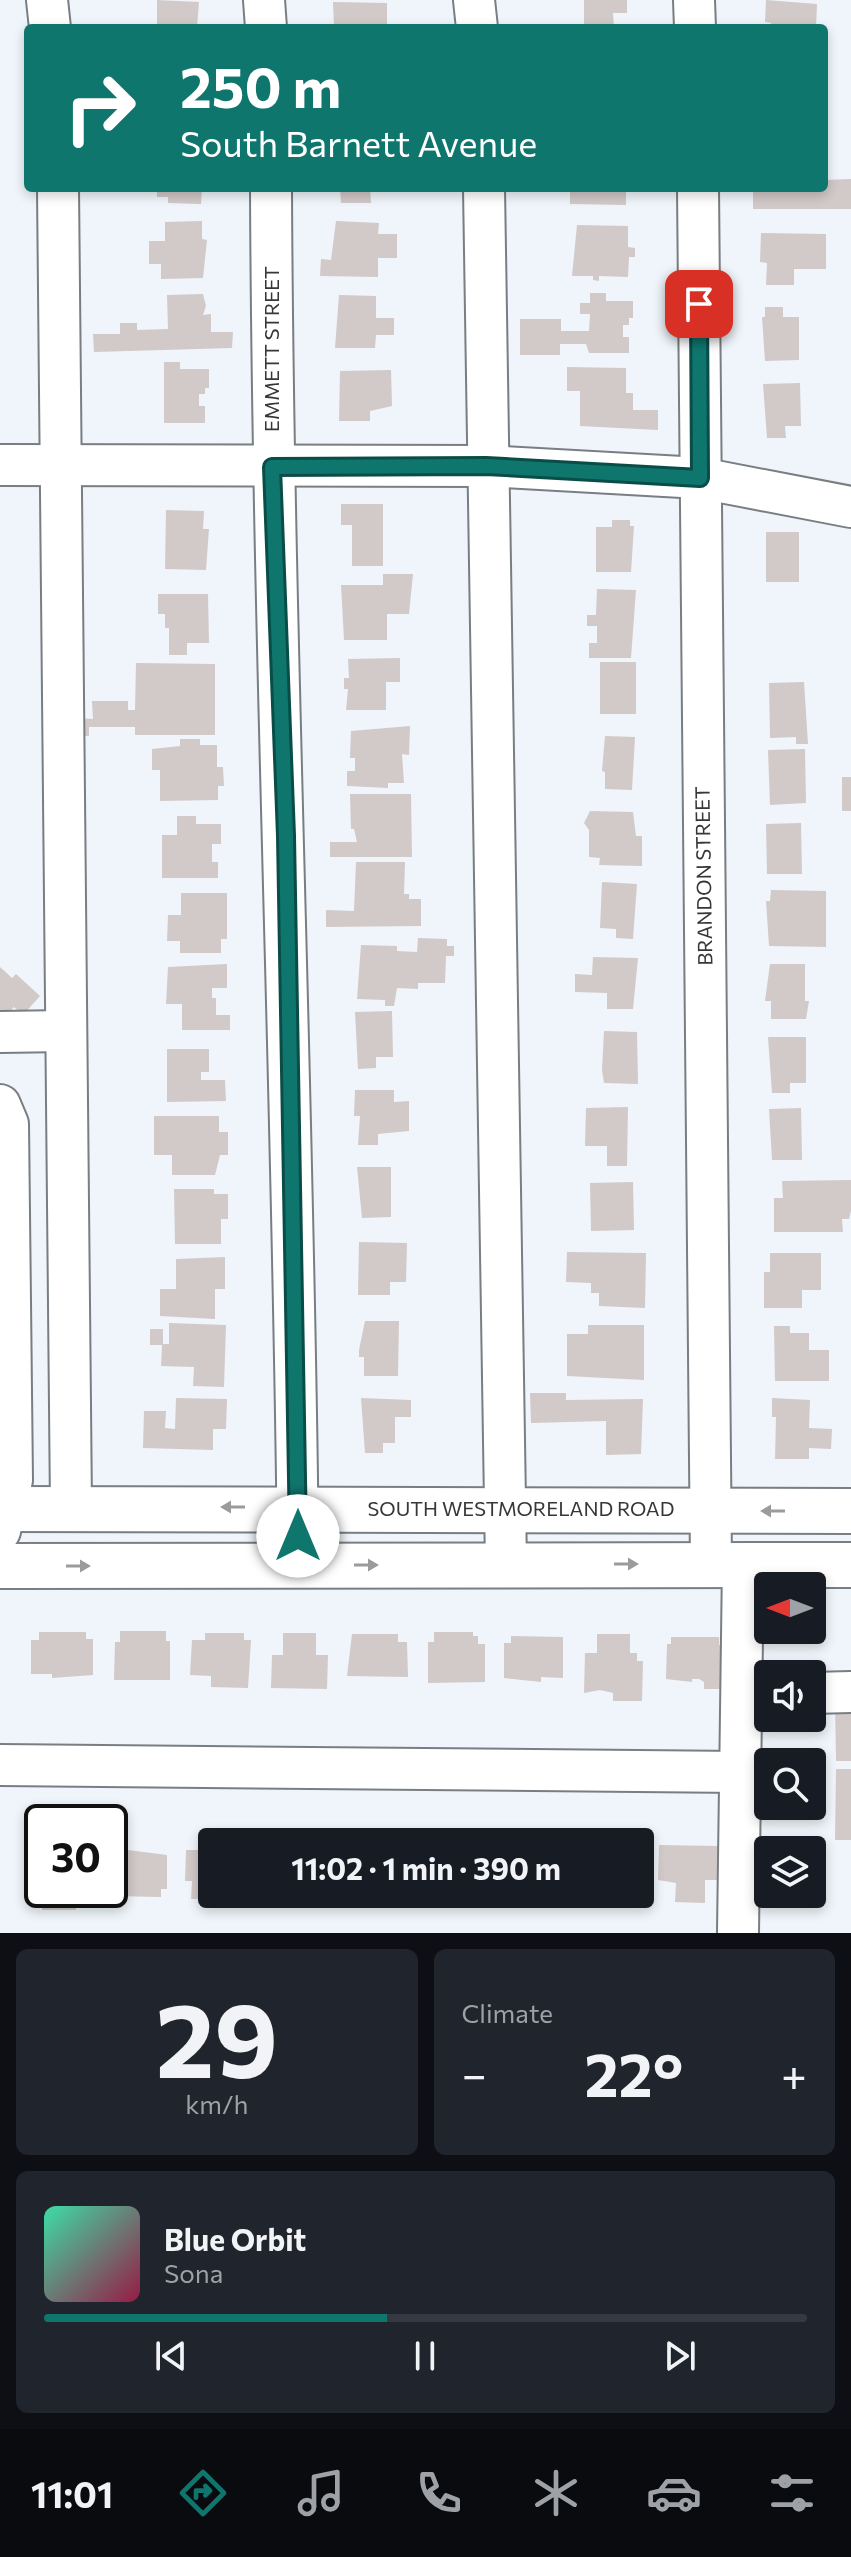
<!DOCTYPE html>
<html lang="en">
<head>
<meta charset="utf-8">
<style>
	body { margin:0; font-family:Commissioner,sans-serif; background:#20242c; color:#f1f3f6; height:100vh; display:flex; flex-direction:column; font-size:30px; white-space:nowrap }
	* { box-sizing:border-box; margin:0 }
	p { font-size:26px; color:#9ea1a6 }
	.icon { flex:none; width:44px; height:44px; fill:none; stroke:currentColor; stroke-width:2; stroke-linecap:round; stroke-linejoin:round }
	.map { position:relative; height:1933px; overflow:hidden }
	.details { display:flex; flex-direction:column; gap:16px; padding:16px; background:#0d0f14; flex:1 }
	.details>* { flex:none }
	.guide { position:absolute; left:24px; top:24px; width:804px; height:168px; border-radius:8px; box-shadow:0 4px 12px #0003; background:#0f766e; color:#fff; overflow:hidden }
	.needle { width:52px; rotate:270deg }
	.buttons { position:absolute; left:754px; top:1572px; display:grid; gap:16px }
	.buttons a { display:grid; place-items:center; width:72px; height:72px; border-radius:8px; background:#171b24; box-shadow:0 4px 12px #0003; font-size:40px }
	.speed { position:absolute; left:24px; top:1804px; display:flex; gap:16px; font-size:40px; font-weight:700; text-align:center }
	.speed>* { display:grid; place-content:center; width:104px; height:104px; border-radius:50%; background:#171b24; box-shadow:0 4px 12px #0003; line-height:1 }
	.speed .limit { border:4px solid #111; border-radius:12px; background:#fff; color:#111 }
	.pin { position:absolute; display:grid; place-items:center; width:68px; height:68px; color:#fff; margin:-34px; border-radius:16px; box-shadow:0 4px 12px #0006 }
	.me { position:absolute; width:88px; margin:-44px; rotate:0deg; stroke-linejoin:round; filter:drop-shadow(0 0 6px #0008) }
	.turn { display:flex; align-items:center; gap:28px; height:168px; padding:0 24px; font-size:36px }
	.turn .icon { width:104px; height:104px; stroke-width:2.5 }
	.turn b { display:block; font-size:56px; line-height:68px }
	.big { font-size:60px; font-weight:700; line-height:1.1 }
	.details .card { flex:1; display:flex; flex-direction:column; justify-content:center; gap:12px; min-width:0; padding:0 28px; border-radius:12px; background:#20242c }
	.details .dial { align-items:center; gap:0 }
	.dial b { font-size:104px; line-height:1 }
	.song { display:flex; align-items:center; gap:24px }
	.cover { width:96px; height:96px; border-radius:12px; background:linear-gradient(135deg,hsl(160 70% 55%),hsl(340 70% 35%)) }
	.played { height:8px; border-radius:4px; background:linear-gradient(90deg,#0f766e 45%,#363941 45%) }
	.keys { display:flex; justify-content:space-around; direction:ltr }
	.heat { display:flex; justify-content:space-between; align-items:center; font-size:44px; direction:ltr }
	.details .tiles { flex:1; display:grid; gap:16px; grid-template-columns:1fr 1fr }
	.card:last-child { grid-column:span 2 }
	.trip { position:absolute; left:198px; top:1828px; width:456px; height:80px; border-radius:8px; background:#171b24; box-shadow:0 4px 12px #0003; font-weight:700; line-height:80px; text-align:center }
	.dock { display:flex; height:128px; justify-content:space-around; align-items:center; background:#090b0e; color:#9ea1a6 }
	.dock .icon { width:56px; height:56px }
	.dock .active { color:#0f766e }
	.dock b { font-size:36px; color:#f1f3f6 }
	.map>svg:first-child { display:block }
</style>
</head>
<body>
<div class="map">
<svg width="851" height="1933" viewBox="0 0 851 1933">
	<rect width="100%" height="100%" fill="#eff5fa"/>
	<g fill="#d2c9c9">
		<polygon points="157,0 199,2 197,27 157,28"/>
		<polygon points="584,0 627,0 627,13 613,13 614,28 584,28"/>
		<polygon points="766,0 817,4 816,28 771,28 771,23 765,22"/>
		<polygon points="333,2 387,3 387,24 334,28"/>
		<polygon points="851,179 851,209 753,209 753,188 824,188 824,180"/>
		<polygon points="157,188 202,188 201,204 168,203 168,197 157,197"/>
		<polygon points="340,188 370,188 371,203 341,203"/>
		<polygon points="570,188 626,189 626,205 570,204"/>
		<polygon points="202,221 202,239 207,240 203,278 161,279 161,264 149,264 149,241 165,241 165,222"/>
		<polygon points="336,221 379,223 378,234 397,234 397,258 378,258 378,277 320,276 321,259 331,260"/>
		<polygon points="577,225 628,226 628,247 635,248 635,257 629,257 628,277 599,276 599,281 593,280 593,276 572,276"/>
		<polygon points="761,233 826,234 826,269 794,269 794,285 766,285 767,263 760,262"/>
		<polygon points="590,293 606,293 606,301 633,301 633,318 629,318 629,325 623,325 623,337 629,337 629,353 589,353 586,344 560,344 560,355 520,355 520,319 561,319 561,331 589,331 590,314 580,314 580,303 590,303"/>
		<polygon points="203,294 206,306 203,315 211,314 211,332 233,332 232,348 94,352 93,334 120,334 120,323 137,323 137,330 168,329 167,295"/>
		<polygon points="339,295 376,296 376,318 394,318 394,335 376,335 375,348 335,348"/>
		<polygon points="765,307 783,307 783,317 799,317 799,360 765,361 762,317 765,317"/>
		<polygon points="164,362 180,362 180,369 209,369 209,388 205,388 205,394 199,394 199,406 205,406 205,423 164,423"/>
		<polygon points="567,367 626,368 626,393 633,393 633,410 658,410 658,430 580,426 580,391 567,391"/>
		<polygon points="391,370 392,406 370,411 370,421 339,421 340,371"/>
		<polygon points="800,383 801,426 785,426 786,438 767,438 763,384"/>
		<polygon points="341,504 383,504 383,566 352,566 352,525 341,525"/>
		<polygon points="166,510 204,511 203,529 209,529 206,570 165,569"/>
		<polygon points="612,520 630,520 630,526 634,526 631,572 596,572 596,527 612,527"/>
		<rect x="766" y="532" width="33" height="50"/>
		<polygon points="383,574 413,574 409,614 387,614 387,640 344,640 341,585 383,585"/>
		<polygon points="597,589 636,590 631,658 589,658 589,643 597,643 597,626 587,626 587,615 596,615"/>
		<polygon points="158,594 208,594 209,643 187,643 187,655 169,655 169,628 165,628 165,614 158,614"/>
		<polygon points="400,658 400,682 386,682 386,710 346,710 348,689 344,689 344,678 349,678 348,659"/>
		<rect x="600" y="662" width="36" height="52"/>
		<polygon points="136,663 215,664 215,735 135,735 135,727 89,727 89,736 77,736 76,718 93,719 92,701 128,701 128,710 135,710"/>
		<polygon points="804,682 808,744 796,744 796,737 770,738 769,683"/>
		<polygon points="410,726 409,755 402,754 404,783 388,783 388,788 347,786 347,771 355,771 355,758 350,758 351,731"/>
		<polygon points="605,736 635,737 632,790 605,789 605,772 602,771"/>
		<polygon points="180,739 200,739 200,745 217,745 217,767 223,767 224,786 218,786 218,800 160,801 160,770 152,770 152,749 180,746"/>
		<polygon points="805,749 806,803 770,805 768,750"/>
		<rect x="842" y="777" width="9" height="34"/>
		<polygon points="350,794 411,794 412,857 330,857 330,842 357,842 354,829 351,829"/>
		<polygon points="590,811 633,812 636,836 642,836 642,866 599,865 600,858 589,857 589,830 584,823"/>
		<polygon points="177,816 196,816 196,824 221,824 221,844 212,844 212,862 218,862 218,878 162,878 162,835 177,835"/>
		<polygon points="801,823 802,874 767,874 766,824"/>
		<polygon points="356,862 405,862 404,894 409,894 409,899 421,899 421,926 326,927 326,910 354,911"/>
		<polygon points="602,882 637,884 633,939 616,938 616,929 600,928"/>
		<polygon points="771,890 826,891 826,947 769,946 766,901 770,901"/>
		<polygon points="181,893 227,893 227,939 221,939 221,953 180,953 180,941 167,941 168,915 181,915"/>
		<polygon points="418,938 447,939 447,946 454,946 454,956 446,956 445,983 418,983 418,989 397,988 394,1006 385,1006 385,1000 357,999 361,945 397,946 397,951 417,952"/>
		<polygon points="593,957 638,958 633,1009 607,1009 607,993 575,992 575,974 592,975"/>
		<polygon points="227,964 227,988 212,988 212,998 216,998 216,1015 230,1015 230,1030 182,1030 182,1004 166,1004 168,967"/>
		<polygon points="770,964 805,964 805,1001 809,1001 806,1019 771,1019 771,1001 765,1001"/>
		<polygon points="0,967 12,978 16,974 40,996 23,1015 14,1007 5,1017 0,1013"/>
		<polygon points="392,1011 393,1057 376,1057 376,1068 358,1069 355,1012"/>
		<polygon points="604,1031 637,1032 638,1084 604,1083 602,1070"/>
		<polygon points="768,1037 806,1037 806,1083 790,1083 790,1093 772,1093"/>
		<polygon points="167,1049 209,1049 209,1072 201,1072 201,1080 225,1080 226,1101 167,1102"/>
		<polygon points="355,1090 394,1090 394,1102 409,1101 409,1131 378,1134 378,1145 358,1145 360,1116 354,1116"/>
		<polygon points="628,1107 627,1166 607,1166 607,1146 585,1146 586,1108"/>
		<polygon points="801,1108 802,1160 772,1160 769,1109"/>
		<polygon points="154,1116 219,1116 219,1132 228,1132 228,1155 220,1155 215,1175 172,1175 172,1155 154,1155"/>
		<polygon points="357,1167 391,1167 391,1217 362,1218"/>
		<polygon points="851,1180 851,1211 849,1219 842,1219 843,1232 774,1232 774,1198 783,1198 782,1181"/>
		<polygon points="633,1182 634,1230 591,1231 590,1183"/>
		<polygon points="174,1189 214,1189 214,1194 228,1194 228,1219 221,1219 221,1244 175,1244"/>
		<polygon points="359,1242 407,1243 406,1282 390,1282 390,1295 358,1295"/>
		<polygon points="567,1252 646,1253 645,1308 599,1306 599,1293 591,1293 591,1283 566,1282"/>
		<polygon points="770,1253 821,1253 821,1290 802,1290 802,1308 764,1308 764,1272 770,1272"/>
		<polygon points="225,1257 225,1289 215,1289 215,1319 160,1316 160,1289 176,1289 176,1259"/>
		<polygon points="365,1321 399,1321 398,1376 364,1376 364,1357 359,1357 359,1350"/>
		<polygon points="169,1323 226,1325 224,1387 193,1386 194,1367 161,1366 162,1345 150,1345 150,1329 163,1329 163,1344 169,1344"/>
		<polygon points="588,1325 644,1325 644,1380 567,1376 567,1334 588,1334"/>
		<polygon points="774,1326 790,1326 790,1333 809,1333 809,1350 829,1350 829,1381 775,1381"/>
		<polygon points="530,1393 566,1393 566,1400 643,1399 641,1454 606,1455 606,1421 531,1423"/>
		<polygon points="176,1398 227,1399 226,1429 213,1429 213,1450 143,1448 144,1411 166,1411 165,1428 175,1429"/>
		<polygon points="361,1398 411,1400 411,1417 395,1417 395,1443 383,1443 383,1453 365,1453"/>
		<polygon points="772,1398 810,1400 809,1428 832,1429 831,1449 809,1448 809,1459 775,1459 776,1417 772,1417"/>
		<polygon points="120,1631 166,1631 166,1641 170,1641 170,1680 114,1680 115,1642 120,1642"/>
		<polygon points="39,1632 86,1632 86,1639 93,1639 93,1675 52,1678 52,1674 31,1674 31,1640 39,1640"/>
		<polygon points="434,1632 473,1632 473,1636 478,1636 478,1644 485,1644 485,1682 428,1683 428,1642 434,1642"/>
		<polygon points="205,1633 244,1633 244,1640 251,1640 248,1688 211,1687 211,1676 190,1675 192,1640 205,1640"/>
		<polygon points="283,1633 316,1633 316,1655 328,1655 327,1689 271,1688 272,1655 283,1655"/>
		<polygon points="352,1634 398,1634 398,1642 407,1642 408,1677 347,1676"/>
		<polygon points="597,1634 630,1634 630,1653 637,1653 637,1661 643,1661 642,1701 613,1701 613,1693 600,1690 584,1693 585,1653 597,1653"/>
		<polygon points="511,1636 563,1637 563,1678 541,1677 541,1682 504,1678 504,1643 511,1643"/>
		<polygon points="671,1637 719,1637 719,1645 725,1646 725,1689 704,1689 704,1682 699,1679 692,1679 692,1682 666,1679 667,1644 671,1644"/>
		<polygon points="835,1703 851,1703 851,1761 836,1761"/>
		<polygon points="836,1769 851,1769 851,1840 835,1840"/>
		<polygon points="371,1828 415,1829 415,1842 371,1842"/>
		<rect x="30" y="1842" width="12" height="41"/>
		<polygon points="659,1845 718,1846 717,1880 705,1880 705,1903 675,1902 676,1883 658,1880"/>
		<polygon points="128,1850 167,1855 167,1889 161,1889 161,1897 112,1896 110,1853 128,1853"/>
		<polygon points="186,1850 212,1850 212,1894 236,1894 236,1899 191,1899 192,1881 185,1881"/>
		<rect x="42" y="1890" width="34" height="20"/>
		<polygon points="269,1894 319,1894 319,1898 269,1897"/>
		<polygon points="356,1894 413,1894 413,1900 355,1899"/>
		<polygon points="424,1894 472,1894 472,1898 424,1900"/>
		<polygon points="502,1894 550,1894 550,1900 502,1899"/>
		<rect x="581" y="1894" width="48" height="8"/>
	</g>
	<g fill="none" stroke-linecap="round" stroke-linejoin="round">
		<g stroke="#787e82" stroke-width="44">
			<g id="minor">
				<polyline points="47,0 50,28"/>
				<polyline points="264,0 266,28"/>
				<polyline points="474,0 477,28"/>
				<polyline points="694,0 695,28"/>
				<polyline points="58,188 71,1507"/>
				<path d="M271,188C273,647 294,1106 298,1565"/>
				<polyline points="484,188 506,1565"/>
				<polyline points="698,188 711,1564"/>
				<polyline points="0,465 486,466 700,478 851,507"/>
				<polyline points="0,1032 65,1031"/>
				<polyline points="0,1105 8,1124 12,1480 0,1531"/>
				<polyline points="812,1693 851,1692"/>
				<polyline points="0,1765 741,1772"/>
				<polyline points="738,1933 743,1564"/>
			</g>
		</g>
		<g stroke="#787e82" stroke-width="48">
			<g id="major">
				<polyline points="0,1509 851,1511"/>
				<polyline points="0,1566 851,1565"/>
			</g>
		</g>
		<use href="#minor" stroke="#fff" stroke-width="40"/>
		<use href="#major" stroke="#fff" stroke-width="44"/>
	</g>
	<defs><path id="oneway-solid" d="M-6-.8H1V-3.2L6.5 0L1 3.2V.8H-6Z" transform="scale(2)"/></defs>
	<g fill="#9a9b9c">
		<use href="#oneway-solid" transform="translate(233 1507) rotate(-180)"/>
		<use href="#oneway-solid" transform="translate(773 1511) rotate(-180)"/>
		<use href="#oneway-solid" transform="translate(626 1564)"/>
		<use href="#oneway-solid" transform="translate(366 1565)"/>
		<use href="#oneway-solid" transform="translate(78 1566)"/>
	</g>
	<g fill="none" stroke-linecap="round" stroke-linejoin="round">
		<g stroke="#0a4d48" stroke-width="20">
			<polyline id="route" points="298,1536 286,836 272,467 486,466 700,478 699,304"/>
		</g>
		<use href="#route" stroke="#0f766e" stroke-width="14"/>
	</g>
	<g text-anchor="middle" stroke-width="8" stroke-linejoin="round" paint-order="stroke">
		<g font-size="20" fill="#353739" stroke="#fff">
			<text transform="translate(272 349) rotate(-90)" y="7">EMMETT STREET</text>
			<text transform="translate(704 876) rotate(-91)" y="7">BRANDON STREET</text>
			<text x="521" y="1516">SOUTH WESTMORELAND ROAD</text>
		</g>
	</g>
</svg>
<div class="buttons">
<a><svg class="needle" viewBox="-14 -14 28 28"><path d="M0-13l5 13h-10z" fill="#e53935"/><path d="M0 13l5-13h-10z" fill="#9ea1a6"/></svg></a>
<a><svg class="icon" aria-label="sound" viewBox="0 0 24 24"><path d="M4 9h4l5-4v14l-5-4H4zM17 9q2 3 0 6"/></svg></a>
<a><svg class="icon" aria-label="search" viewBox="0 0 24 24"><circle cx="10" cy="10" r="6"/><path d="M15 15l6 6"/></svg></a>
<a><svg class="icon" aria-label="layers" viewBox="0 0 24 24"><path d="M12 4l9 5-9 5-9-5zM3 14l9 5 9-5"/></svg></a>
</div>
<div class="speed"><div class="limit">30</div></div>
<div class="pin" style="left:699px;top:304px;background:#d93025"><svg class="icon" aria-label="arrive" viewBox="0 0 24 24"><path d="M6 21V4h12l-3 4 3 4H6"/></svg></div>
<svg class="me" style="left:298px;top:1536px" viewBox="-20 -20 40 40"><circle r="19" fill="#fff"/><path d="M0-13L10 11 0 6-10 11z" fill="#0f766e"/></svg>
<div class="trip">11:02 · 1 min · 390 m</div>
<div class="guide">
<div class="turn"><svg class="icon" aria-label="right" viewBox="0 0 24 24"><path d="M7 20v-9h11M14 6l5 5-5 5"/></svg><div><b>250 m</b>South Barnett Avenue</div></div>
</div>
</div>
<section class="details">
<div class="tiles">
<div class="card dial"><b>29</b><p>km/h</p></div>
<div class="card"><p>Climate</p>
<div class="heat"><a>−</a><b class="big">22°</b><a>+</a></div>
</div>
<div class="card">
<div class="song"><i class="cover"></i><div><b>Blue Orbit</b><p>Sona</p></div></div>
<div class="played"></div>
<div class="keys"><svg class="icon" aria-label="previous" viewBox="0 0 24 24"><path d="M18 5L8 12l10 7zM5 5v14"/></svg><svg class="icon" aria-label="pause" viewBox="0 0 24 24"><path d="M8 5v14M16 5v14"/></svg><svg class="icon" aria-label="next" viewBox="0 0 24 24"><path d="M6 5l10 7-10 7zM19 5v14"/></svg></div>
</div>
</div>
</section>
<nav class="dock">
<b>11:01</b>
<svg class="icon active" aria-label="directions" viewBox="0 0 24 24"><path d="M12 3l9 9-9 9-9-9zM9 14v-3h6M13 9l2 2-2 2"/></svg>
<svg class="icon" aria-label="music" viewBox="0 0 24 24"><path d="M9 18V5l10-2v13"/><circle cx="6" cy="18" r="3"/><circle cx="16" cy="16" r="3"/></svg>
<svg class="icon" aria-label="phone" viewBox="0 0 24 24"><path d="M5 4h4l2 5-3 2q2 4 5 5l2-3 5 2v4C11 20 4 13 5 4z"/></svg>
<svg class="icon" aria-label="climate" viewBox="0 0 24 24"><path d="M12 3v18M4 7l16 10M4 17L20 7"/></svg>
<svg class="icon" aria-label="car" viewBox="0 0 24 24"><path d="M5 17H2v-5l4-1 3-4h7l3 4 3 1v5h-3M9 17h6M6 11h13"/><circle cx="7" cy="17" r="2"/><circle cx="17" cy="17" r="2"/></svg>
<svg class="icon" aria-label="filters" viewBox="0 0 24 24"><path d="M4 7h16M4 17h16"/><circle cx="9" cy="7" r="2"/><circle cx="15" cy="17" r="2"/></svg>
</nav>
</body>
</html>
